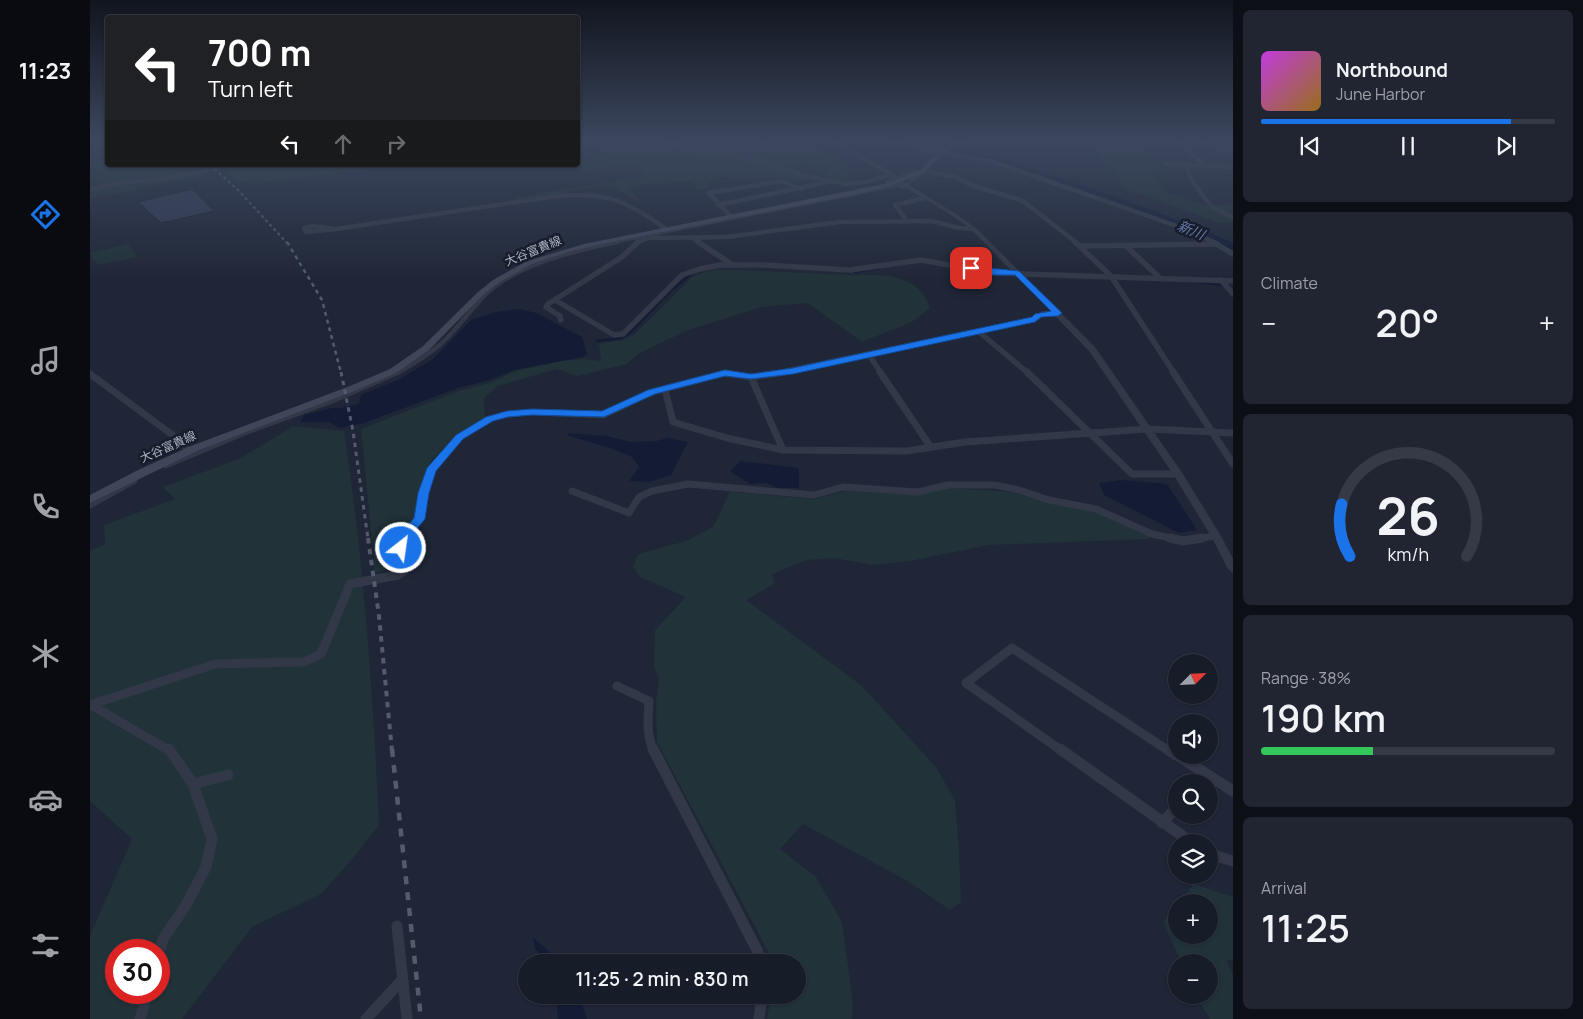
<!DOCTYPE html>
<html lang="en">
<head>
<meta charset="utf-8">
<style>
	body { margin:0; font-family:Manrope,"Noto Sans JP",sans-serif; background:#202531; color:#f1f3f6; height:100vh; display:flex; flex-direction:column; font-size:19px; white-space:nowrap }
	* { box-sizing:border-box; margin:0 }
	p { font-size:16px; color:#9ea1a8 }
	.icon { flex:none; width:28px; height:28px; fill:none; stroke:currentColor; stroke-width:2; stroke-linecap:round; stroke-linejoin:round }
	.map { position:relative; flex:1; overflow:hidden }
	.sheet { display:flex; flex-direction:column; gap:10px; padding:10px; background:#0d0f17; width:350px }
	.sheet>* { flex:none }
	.guide { position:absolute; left:15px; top:15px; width:475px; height:152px; border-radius:5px; box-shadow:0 1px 4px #0004,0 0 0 1px #363a46; background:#202124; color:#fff; overflow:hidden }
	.needle { width:32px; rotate:66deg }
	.fabs { position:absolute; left:1078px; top:654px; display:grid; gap:10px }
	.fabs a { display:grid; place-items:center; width:50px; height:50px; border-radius:50%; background:#171c29; box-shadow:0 1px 4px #0004,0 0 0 1px #363a46; font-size:25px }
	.speed { position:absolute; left:15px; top:939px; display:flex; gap:10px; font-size:25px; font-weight:700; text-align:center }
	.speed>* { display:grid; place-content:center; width:65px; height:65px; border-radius:50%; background:#171c29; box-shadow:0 1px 4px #0004,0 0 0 1px #363a46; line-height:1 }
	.speed .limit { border:8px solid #d22; background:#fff; color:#111 }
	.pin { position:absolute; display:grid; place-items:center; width:42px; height:42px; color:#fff; margin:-21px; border-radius:10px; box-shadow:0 2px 8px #0006 }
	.me { position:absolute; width:55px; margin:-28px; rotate:30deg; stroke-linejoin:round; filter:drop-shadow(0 0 4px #0008) }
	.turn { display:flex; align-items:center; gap:18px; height:105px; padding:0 20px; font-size:22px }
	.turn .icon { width:65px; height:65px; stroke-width:2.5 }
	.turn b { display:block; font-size:35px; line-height:42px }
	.lanes { display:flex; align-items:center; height:48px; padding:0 20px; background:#0003; justify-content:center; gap:25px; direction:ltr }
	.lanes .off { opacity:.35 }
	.big { font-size:38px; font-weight:600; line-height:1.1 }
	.sheet .widget { flex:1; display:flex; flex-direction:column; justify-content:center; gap:8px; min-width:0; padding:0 18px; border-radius:8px; background:#202531 }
	.sheet .dial { align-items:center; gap:0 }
	.dial svg { height:130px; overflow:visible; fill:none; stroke:#363a46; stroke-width:7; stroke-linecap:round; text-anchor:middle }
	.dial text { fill:#f1f3f6; stroke:none }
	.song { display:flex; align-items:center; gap:15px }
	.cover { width:60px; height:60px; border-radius:8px; background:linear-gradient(135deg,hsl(290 70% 55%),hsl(40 70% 35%)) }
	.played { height:5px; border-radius:2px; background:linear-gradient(90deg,#1a73e8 85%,#363a46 85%) }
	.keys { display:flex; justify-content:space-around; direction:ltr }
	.heat { display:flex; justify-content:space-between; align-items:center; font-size:28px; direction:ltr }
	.charge { height:8px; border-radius:4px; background:linear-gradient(90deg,#34c759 38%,#363a46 0) }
	.trip { position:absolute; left:428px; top:954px; width:288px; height:50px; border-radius:25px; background:#171c29; box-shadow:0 1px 4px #0004,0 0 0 1px #363a46; font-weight:600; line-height:50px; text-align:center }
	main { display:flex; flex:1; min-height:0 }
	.tab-bar { display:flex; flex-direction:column; width:90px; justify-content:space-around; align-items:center; background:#090b10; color:#9ea1a8 }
	.tab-bar .icon { width:35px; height:35px }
	.tab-bar .active { color:#1a73e8 }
	.tab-bar b { font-size:22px; color:#f1f3f6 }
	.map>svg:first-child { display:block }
</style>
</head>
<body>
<main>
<nav class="tab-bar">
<b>11:23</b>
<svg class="icon active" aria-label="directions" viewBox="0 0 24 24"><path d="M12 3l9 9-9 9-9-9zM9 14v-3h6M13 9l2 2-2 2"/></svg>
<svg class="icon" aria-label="music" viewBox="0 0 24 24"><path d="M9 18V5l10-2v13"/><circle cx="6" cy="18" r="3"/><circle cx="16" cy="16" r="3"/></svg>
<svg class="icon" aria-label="phone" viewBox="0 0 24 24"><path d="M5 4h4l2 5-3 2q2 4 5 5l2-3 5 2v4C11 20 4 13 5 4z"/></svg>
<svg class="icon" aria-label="climate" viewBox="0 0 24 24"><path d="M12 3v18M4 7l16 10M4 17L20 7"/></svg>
<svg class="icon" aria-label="car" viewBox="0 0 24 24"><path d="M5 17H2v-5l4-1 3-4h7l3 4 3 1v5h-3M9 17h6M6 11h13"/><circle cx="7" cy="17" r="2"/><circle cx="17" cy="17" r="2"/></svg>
<svg class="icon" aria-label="filters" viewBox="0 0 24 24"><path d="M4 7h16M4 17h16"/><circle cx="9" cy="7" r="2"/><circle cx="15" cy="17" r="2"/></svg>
</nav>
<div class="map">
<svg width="1143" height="1019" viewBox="0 0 1143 1019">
	<rect width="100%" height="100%" fill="#1f2637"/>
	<g fill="#213238" fill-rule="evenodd">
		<path d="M501,140H720V141C743,153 750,156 762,181H748L734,176L739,169C727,164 711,158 700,165L718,180L624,177L615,188L606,191L603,181L538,187L551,202L548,203L525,187L501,188L425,200L426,197L555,176L546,164L496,171L480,165H488V158L497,161L512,155L502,148L512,143Z"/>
		<polygon points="990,140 1038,140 1042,142 1082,140 1085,151 1059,150 1057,161 1074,169 1063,173 1078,193 1116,205 1143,204 1143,222 1129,223 1032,188 1029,175 1012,161 1008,153 993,149 988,145 998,145"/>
		<polygon points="17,159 18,165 115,165 121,169 110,177 0,199 0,162"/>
		<polygon points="129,165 290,165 295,170 246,173 164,184 147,181"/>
		<polygon points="38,244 47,257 7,265 0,253"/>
		<path d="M626,270C670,270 713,273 756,275C777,276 797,272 816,281C829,286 836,296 840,308L822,322L772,342L718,303L672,307L598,330L548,354L537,364L487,376L467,369L408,386L394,398L395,418L364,437L340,462L329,489L323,520L308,538L307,568L285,573L271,429L369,391L403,382L425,371L471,361L493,359L511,361L509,344L533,340L545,334L602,277L615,272Z"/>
		<path d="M203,426L254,431C274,561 283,694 289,825L263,858L231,894L162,927L92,1019H0V936L42,839L0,801V551L15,544L14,525L85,499L73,487L151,458ZM26,950H69V992H26Z"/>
		<polygon points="860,488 920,492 1010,514 1059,536 1059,539 899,545 820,561 783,565 744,558 717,560 682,574 684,584 656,600 772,686 846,767 865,800 869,851 871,902 860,910 819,882 713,824 690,849 726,877 752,922 763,1003 762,1019 677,1019 681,995 706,995 706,962 680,962 678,951 567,742 566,703 569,678 564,666 565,630 596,597 550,577 543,567 548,554 596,541 623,527 640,492 724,499 756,491 827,495"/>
		<polygon points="1104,884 1143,897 1143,959 1137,961 1143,975 1143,1019 1120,1019 1105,995 1119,995 1119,962 1091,962 1073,922 1086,906 1086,935 1119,935 1119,902 1089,902"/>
	</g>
	<g fill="#131c34">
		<polygon points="430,309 446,313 492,337 497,354 493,357 424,370 400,380 368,388 274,423 250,428 239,422 210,422 214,415 242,408 251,408 269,404 271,395 310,379 343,359 381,320 406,312"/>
		<polygon points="477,433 517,436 541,442 567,441 577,438 598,442 581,475 559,482 539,481 549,467 542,457 520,448 479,436"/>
		<polygon points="650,461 709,468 709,488 689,488 676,483 660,484 640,471"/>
		<polygon points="1030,480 1077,484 1107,530 1089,533 1014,495 1009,483"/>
		<polygon points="443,937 470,962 454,962 445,948"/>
		<polygon points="466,995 489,995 497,1019 468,1019"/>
	</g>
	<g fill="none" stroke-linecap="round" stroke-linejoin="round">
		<g stroke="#131c34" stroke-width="2.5">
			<polyline points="766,272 790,268"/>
			<polyline points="1108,282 1132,285"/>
			<polyline points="507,341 531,338 541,332 578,293 601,274"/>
		</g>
		<path fill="#131c34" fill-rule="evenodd" d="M803,140H815L855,149C878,140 1112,226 1143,243V251L1098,230L942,174L855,150L851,152L820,147Z"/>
	</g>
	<polygon fill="#31394e" stroke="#1a1f2e" points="102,189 124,211 71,223 48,202"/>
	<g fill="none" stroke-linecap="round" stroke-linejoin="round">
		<g stroke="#323847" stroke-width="3">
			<polyline points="825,171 797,182 813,187 825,178 838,172"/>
			<polyline points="521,243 805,186"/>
		</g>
		<path stroke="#323847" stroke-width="4.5" d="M307,373C325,363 342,353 357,338C371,324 383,307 397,293C428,264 487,250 527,242"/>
		<g stroke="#323847" stroke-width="5">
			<polyline points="76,466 155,433 245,400 309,372"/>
			<polyline points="0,506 45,481"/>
		</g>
		<g stroke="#323847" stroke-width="4.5">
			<polyline points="575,140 596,149 658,158 712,175 755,184 777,182 801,174 809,181"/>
			<polyline points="740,140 801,174"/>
			<polyline points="799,140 817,146 901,161 1098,230 1126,243"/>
			<path d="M1085,140L1089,142C1091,148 1109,159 1115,165"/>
			<polyline points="0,141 8,140"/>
			<polyline points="1131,151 1143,149"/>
			<polyline points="1075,164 1143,167"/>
			<polyline points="1095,164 1102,181 1121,206 1143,218"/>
			<polyline points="832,171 866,177 881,185 933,201 987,243"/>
			<polyline points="0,190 27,183 71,179 142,165"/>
			<polyline points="628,205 738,182"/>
			<polyline points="641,217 619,193 692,181 711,189"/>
			<polyline points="817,221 805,205 835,198"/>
			<polygon points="224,226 246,229 216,232 214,228"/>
			<path d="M246,229L467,196C517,192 536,200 576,229"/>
			<polyline points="603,238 610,243"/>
			<polyline points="546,243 558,238 637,237 750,222 842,221 869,228 884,229"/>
		</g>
		<g stroke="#323847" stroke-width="5.5">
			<polyline points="608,242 643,265"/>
			<polyline points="985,242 1021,276 1084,373"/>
			<polyline points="1123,242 1143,254"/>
			<polyline points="991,246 1127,244"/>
			<polyline points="1036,246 1070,278"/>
			<polyline points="1131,280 1143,294"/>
			<polyline points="465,300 524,335 533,334 592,275 610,269 630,265 674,265 760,270 831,260 905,273 1143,281"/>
			<polyline points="471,320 470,316 456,307 458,304 532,257 548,242"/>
			<polyline points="888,331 938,373"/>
			<polyline points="779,355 791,373"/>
			<polyline points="634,373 637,373"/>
			<polyline points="687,373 945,319 952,314 968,313"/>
		</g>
		<g stroke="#323847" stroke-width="7">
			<polyline points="790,372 840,446"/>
			<polyline points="937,372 1042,474 1088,474"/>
			<polyline points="1083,372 1143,464"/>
			<polyline points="0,374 92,442 98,451"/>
			<polyline points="661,377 693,450"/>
			<polyline points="575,389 583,422 637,438 693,450 817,451 875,442 1058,429 1143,433"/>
			<polyline points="482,491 539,513 549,497 562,491 598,484 724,495 753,487 828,492 858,485 905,485 929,490 959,500 1006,509 1062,534 1085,539"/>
			<polyline points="313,539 329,519 341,470 369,437 399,419 417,414 442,412 513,415 562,392 635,373 661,377 696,372"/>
			<polyline points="1104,539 1126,536"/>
		</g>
		<g stroke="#323847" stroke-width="9">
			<polyline points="1080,538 1093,541 1112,538"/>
			<path d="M527,686L559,701C558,717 556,736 564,751"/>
			<polyline points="0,705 125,664 214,662 231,654 260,584 308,575 314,571 311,544 314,538"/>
			<polyline points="1,705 80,751"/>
			<polyline points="972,751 876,683 922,648 1079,751"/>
		</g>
		<g stroke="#323847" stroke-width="11">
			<polyline points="563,749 667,950 670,962"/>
			<polyline points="970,749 1101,842"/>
			<polyline points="1077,749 1086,755"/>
			<polyline points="1087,755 1143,791"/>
			<polyline points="103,784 138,775"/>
			<polyline points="1072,823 1086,808"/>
			<polyline points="1119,854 1143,861"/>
			<polyline points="307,926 317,1019"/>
			<polyline points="69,954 73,939 96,905 116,867 122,839 103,784 79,749"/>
			<polyline points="50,1019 58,992"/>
			<polyline points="276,1019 312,980"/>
			<polyline points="669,1019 672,995"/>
		</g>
		<g fill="#323847" fill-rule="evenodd">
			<polygon points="1105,140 1111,140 1143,154 1143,158"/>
			<polygon points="807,180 811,180 868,215 886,228 1005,347 1093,474 1131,536 1143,559 1143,573 1138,569 1121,536 1083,474 999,351 882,230 864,217 807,182"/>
		</g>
		<polygon fill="#40465a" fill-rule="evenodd" points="874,140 881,140 859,149 834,172 827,176 803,185 768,194 512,244 478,252 442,264 408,283 393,295 338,351 306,373 267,390 109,450 0,503 0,495 48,470 101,446 260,386 300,369 332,347 388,292 403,280 437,261 494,244 799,183 830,170 855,147"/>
		<polyline stroke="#545b6f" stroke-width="2" stroke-dasharray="3 3" stroke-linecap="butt" points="120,165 148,190 197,243"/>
		<polyline stroke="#545b6f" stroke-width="2.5" stroke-dasharray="4 4" stroke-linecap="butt" points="197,242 232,300 251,373"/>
		<polyline stroke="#545b6f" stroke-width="3" stroke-dasharray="4.5 4.5" stroke-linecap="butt" points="251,372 263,431 278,539"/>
		<polyline stroke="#545b6f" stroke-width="4" stroke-dasharray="5.5 5.5" stroke-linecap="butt" points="278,538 289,616 302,751"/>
		<polyline stroke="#545b6f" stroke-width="4.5" stroke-dasharray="8 8" stroke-linecap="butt" points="302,749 331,1019"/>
	</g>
	<linearGradient id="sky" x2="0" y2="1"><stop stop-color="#11151e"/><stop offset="0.5" stop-color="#3c475e"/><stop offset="1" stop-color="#3c475e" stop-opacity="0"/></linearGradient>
	<rect width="1143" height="282" fill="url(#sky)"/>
	<polygon fill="#1a73e8" stroke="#114b97" points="878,266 929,271 972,313 968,316 951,317 945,322 703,374 661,379 635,376 565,394 514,417 442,415 418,417 403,421 373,439 346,471 339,493 335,519 320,537 315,550 307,550 305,548 309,536 324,518 328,493 337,468 366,435 396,417 417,411 442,409 512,411 558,390 635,370 661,374 703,368 942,317 945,314 961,311 925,275 903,275 878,270"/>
	<g text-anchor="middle" stroke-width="5" stroke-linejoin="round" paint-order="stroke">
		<g font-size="12" fill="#acb2c4" stroke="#181d2b">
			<text transform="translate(443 251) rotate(-22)" y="4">大谷富貴線</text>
			<text transform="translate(78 447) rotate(-24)" y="4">大谷富貴線</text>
		</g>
		<g font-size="14" font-style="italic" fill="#6476a5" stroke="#181d2b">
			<text transform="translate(1101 230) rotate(23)" y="5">新川</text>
		</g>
	</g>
</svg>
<div class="fabs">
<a><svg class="needle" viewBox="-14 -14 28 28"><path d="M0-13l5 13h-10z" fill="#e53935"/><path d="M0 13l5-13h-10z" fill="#9ea1a8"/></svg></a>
<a><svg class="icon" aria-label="sound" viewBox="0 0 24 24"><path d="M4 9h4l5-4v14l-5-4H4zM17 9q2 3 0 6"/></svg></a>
<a><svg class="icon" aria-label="search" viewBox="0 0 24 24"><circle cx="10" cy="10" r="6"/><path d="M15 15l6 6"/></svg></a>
<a><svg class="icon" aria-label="layers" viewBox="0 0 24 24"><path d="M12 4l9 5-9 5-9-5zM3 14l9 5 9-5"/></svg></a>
<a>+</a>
<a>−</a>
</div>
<div class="speed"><div class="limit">30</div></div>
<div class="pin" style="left:881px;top:268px;background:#d93025"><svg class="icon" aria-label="arrive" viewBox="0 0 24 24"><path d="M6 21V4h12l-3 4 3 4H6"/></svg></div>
<svg class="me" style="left:311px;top:548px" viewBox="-20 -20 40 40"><circle r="17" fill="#1a73e8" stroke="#fff" stroke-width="3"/><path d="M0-11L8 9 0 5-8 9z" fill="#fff"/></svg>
<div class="trip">11:25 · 2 min · 830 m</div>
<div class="guide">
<div class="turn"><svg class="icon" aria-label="left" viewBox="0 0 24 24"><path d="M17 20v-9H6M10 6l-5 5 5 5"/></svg><div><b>700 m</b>Turn left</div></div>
<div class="lanes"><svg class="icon" aria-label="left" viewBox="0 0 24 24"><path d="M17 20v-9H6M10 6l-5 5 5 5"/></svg><svg class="icon off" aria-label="ahead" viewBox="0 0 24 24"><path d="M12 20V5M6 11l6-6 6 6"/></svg><svg class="icon off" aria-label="right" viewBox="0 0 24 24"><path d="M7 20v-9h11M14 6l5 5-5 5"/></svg></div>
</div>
</div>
<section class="sheet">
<div class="widget">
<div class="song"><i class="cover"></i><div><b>Northbound</b><p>June Harbor</p></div></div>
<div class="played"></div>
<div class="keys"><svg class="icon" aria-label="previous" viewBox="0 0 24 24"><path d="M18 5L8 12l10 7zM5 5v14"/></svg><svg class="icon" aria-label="pause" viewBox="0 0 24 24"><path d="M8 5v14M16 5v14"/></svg><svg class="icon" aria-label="next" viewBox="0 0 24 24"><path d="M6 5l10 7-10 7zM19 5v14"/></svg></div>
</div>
<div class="widget"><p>Climate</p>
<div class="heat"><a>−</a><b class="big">20°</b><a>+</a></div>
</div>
<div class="widget dial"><svg viewBox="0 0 100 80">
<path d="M14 69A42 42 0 1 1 86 69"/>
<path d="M14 69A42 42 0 0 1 9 37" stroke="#1a73e8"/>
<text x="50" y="56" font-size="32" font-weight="700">26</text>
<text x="50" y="72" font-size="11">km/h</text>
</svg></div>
<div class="widget"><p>Range · 38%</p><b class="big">190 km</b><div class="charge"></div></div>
<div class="widget"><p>Arrival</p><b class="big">11:25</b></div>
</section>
</main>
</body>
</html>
